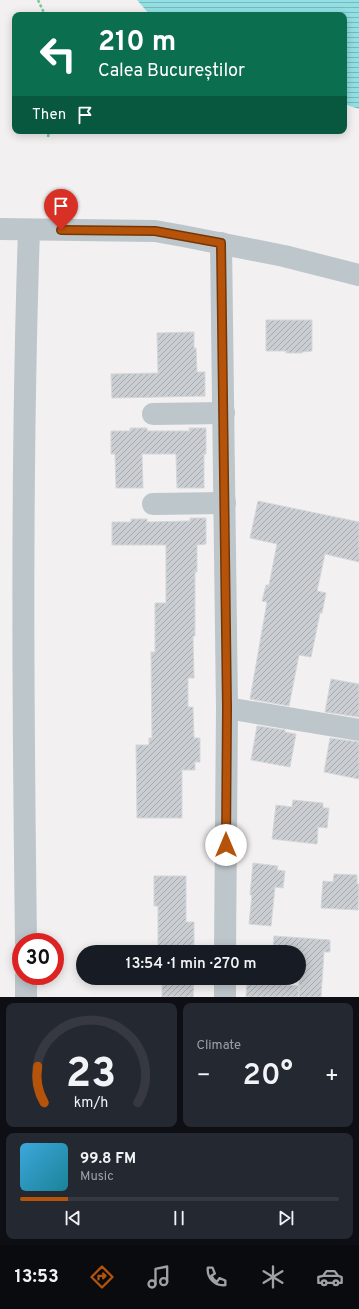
<!DOCTYPE html>
<html lang="en">
<head>
<meta charset="utf-8">
<style>
	body { margin:0; font-family:Overpass,sans-serif; background:#242831; color:#f1f3f6; height:100vh; display:flex; flex-direction:column; font-size:15px; white-space:nowrap }
	* { box-sizing:border-box; margin:0 }
	p { font-size:13px; color:#9ea1a6 }
	.icon { flex:none; width:22px; height:22px; fill:none; stroke:currentColor; stroke-width:2; stroke-linecap:round; stroke-linejoin:round }
	.map { position:relative; height:997px; overflow:hidden }
	.side { display:flex; flex-direction:column; gap:6px; padding:6px; background:#0d0f14; flex:1 }
	.side>* { flex:none }
	.hud { position:absolute; left:12px; top:12px; width:335px; height:122px; border-radius:8px; box-shadow:0 2px 10px #0003; background:#0b6e4f; color:#fff; overflow:hidden }
	.speed { position:absolute; left:12px; top:933px; display:flex; gap:8px; font-size:20px; font-weight:700; text-align:center }
	.speed>* { display:grid; place-content:center; width:52px; height:52px; border-radius:50%; background:#171b24; box-shadow:0 2px 10px #0003; line-height:1 }
	.speed .limit { border:6px solid #d22; background:#fff; color:#111 }
	.pin { position:absolute; display:grid; place-items:center; width:34px; height:34px; color:#fff; margin:-41px -17px; border-radius:50% 50% 50% 0; rotate:-45deg; box-shadow:0 0 4px #0007 }
	.pin .icon { rotate:45deg }
	.me { position:absolute; width:44px; margin:-22px; rotate:0deg; stroke-linejoin:round; filter:drop-shadow(0 0 3px #0008) }
	.turn { display:flex; align-items:center; gap:14px; height:84px; padding:0 20px; font-size:18px }
	.turn .icon { width:52px; height:52px; stroke-width:2.5 }
	.turn b { display:block; font-size:28px; line-height:34px }
	.then { display:flex; align-items:center; height:38px; padding:0 20px; background:#0003; gap:8px; font-size:15px }
	.big { font-size:30px; font-weight:600; line-height:1.1 }
	.side .tile { flex:1; display:flex; flex-direction:column; justify-content:center; gap:6px; min-width:0; padding:0 14px; border-radius:8px; background:#242831 }
	.side .dial { align-items:center; gap:0 }
	.dial svg { height:104px; overflow:visible; fill:none; stroke:#363941; stroke-width:7; stroke-linecap:round; text-anchor:middle }
	.dial text { fill:#f1f3f6; stroke:none }
	.song { display:flex; align-items:center; gap:12px }
	.cover { width:48px; height:48px; border-radius:6px; background:linear-gradient(135deg,hsl(200 70% 55%),hsl(190 70% 35%)) }
	.played { height:4px; border-radius:2px; background:linear-gradient(90deg,#b45309 15%,#363941 15%) }
	.keys { display:flex; justify-content:space-around; direction:ltr }
	.heat { display:flex; justify-content:space-between; align-items:center; font-size:22px; direction:ltr }
	.side .tiles { flex:1; display:grid; gap:6px; grid-template-columns:1fr 1fr }
	.tile:last-child { grid-column:span 2 }
	.trip { position:absolute; left:76px; top:945px; width:230px; height:40px; border-radius:20px; background:#171b24; box-shadow:0 2px 10px #0003; font-weight:600; line-height:40px; text-align:center }
	.dock { display:flex; height:64px; justify-content:space-around; align-items:center; background:#090b0e; color:#9ea1a6 }
	.dock .icon { width:28px; height:28px }
	.dock .selected { color:#b45309 }
	.dock b { font-size:18px; color:#f1f3f6 }
	.map>svg:first-child { display:block }
</style>
</head>
<body>
<div class="map">
<svg width="359" height="997" viewBox="0 0 359 997">
	<defs>
		<pattern id="water-rules" width="6" height="5" patternUnits="userSpaceOnUse"><rect width="6" height="5" fill="#93e0e4"/><path d="M0 2.5h6" fill="none" stroke="#7ab8bc"/></pattern>
		<pattern id="building-hatch" width="6" height="6" patternUnits="userSpaceOnUse"><rect width="6" height="6" fill="#caced2"/><path d="M-1 1l2-2M0 6l6-6M5 7l2-2" fill="none" stroke="#a6aaad"/></pattern>
	</defs>
	<rect width="100%" height="100%" fill="#f2f0f0"/>
	<polygon fill="url(#water-rules)" points="137,0 359,0 359,109 344,104 344,15 150,15"/>
	<g fill="url(#building-hatch)" stroke="#d4d7da">
		<polygon points="266,320 312,320 312,351 302,352 302,353 286,353 286,351 266,351"/>
		<polygon points="194,332 194,348 196,348 197,372 205,372 205,396 112,398 111,374 158,373 157,333"/>
		<polygon points="130,428 147,428 147,431 190,431 189,428 206,428 206,454 204,454 204,488 177,488 176,454 142,454 143,488 116,488 115,454 111,454 111,431 130,431"/>
		<polygon points="258,501 359,522 359,562 325,554 317,591 326,593 322,613 320,613 311,657 299,655 289,706 250,699 267,602 262,601 266,585 269,585 277,544 250,538"/>
		<polygon points="190,518 206,518 206,544 197,545 197,572 195,572 195,636 193,636 194,678 188,678 188,707 193,707 194,738 200,738 200,762 195,762 195,770 182,770 182,818 137,818 136,745 149,745 149,738 152,738 151,652 155,652 155,603 166,603 166,545 112,545 112,522 131,522 131,519 147,519 147,522 190,521"/>
		<polygon points="331,679 359,684 359,717 325,712"/>
		<polygon points="257,726 285,730 285,732 296,734 290,767 251,760"/>
		<polygon points="330,738 359,742 359,779 324,772"/>
		<polygon points="293,800 323,803 323,808 329,808 327,828 318,827 317,844 272,839 276,805 292,807"/>
		<polygon points="253,863 278,866 277,870 285,871 283,888 275,887 271,926 249,924 252,895 250,895"/>
		<polygon points="334,874 357,875 357,884 359,884 358,910 321,908 323,881 333,882"/>
		<polygon points="154,876 186,876 186,922 194,922 194,952 158,952 158,906 154,906"/>
		<polygon points="274,936 330,940 330,952 324,952 321,997 299,997 299,952 273,952"/>
		<polygon points="158,978 194,978 193,997 162,997 162,980 158,980"/>
		<polygon points="247,982 299,986 298,997 246,997"/>
	</g>
	<g fill="none" stroke-linecap="round" stroke-linejoin="round">
		<g stroke="#7dc697" stroke-width="2.5" stroke-dasharray="3 2" stroke-linecap="butt">
			<polyline points="38,0 45,15"/>
			<polyline points="48,137 49,131"/>
		</g>
		<g stroke="#bdc6cb" stroke-width="22">
			<polyline points="0,229 155,231 183,236 284,256 359,275"/>
			<polyline points="221,243 227,708 225,952"/>
			<polyline points="153,414 224,413"/>
			<polyline points="153,504 225,503"/>
			<polyline points="227,708 359,730"/>
			<path d="M26,942C23,705 21,467 29,230"/>
			<polyline points="26,976 26,997"/>
			<polyline points="225,997 225,978"/>
		</g>
	</g>
	<g fill="none" stroke-linecap="round" stroke-linejoin="round">
		<g stroke="#753606" stroke-width="10">
			<polyline id="route" points="61,230 155,231 221,243 227,708 226,845"/>
		</g>
		<use href="#route" stroke="#b45309" stroke-width="7"/>
	</g>
</svg>
<div class="speed"><div class="limit">30</div></div>
<div class="pin" style="left:61px;top:230px;background:#d93025"><svg class="icon" aria-label="arrive" viewBox="0 0 24 24"><path d="M6 21V4h12l-3 4 3 4H6"/></svg></div>
<svg class="me" style="left:226px;top:845px" viewBox="-20 -20 40 40"><circle r="19" fill="#fff"/><path d="M0-13L10 11 0 6-10 11z" fill="#b45309"/></svg>
<div class="trip">13:54 · 1 min · 270 m</div>
<div class="hud">
<div class="turn"><svg class="icon" aria-label="left" viewBox="0 0 24 24"><path d="M17 20v-9H6M10 6l-5 5 5 5"/></svg><div><b>210 m</b>Calea Bucureștilor</div></div>
<div class="then">Then<svg class="icon" aria-label="arrive" viewBox="0 0 24 24"><path d="M6 21V4h12l-3 4 3 4H6"/></svg></div>
</div>
</div>
<section class="side">
<div class="tiles">
<div class="tile dial"><svg viewBox="0 0 100 80">
<path d="M14 69A42 42 0 1 1 86 69"/>
<path d="M14 69A42 42 0 0 1 9 41" stroke="#b45309"/>
<text x="50" y="56" font-size="32" font-weight="700">23</text>
<text x="50" y="72" font-size="11">km/h</text>
</svg></div>
<div class="tile"><p>Climate</p>
<div class="heat"><a>−</a><b class="big">20°</b><a>+</a></div>
</div>
<div class="tile">
<div class="song"><i class="cover"></i><div><b>99.8 FM</b><p>Music</p></div></div>
<div class="played"></div>
<div class="keys"><svg class="icon" aria-label="previous" viewBox="0 0 24 24"><path d="M18 5L8 12l10 7zM5 5v14"/></svg><svg class="icon" aria-label="pause" viewBox="0 0 24 24"><path d="M8 5v14M16 5v14"/></svg><svg class="icon" aria-label="next" viewBox="0 0 24 24"><path d="M6 5l10 7-10 7zM19 5v14"/></svg></div>
</div>
</div>
</section>
<nav class="dock">
<b>13:53</b>
<svg class="icon selected" aria-label="directions" viewBox="0 0 24 24"><path d="M12 3l9 9-9 9-9-9zM9 14v-3h6M13 9l2 2-2 2"/></svg>
<svg class="icon" aria-label="music" viewBox="0 0 24 24"><path d="M9 18V5l10-2v13"/><circle cx="6" cy="18" r="3"/><circle cx="16" cy="16" r="3"/></svg>
<svg class="icon" aria-label="phone" viewBox="0 0 24 24"><path d="M5 4h4l2 5-3 2q2 4 5 5l2-3 5 2v4C11 20 4 13 5 4z"/></svg>
<svg class="icon" aria-label="climate" viewBox="0 0 24 24"><path d="M12 3v18M4 7l16 10M4 17L20 7"/></svg>
<svg class="icon" aria-label="car" viewBox="0 0 24 24"><path d="M5 17H2v-5l4-1 3-4h7l3 4 3 1v5h-3M9 17h6M6 11h13"/><circle cx="7" cy="17" r="2"/><circle cx="17" cy="17" r="2"/></svg>
</nav>
</body>
</html>
